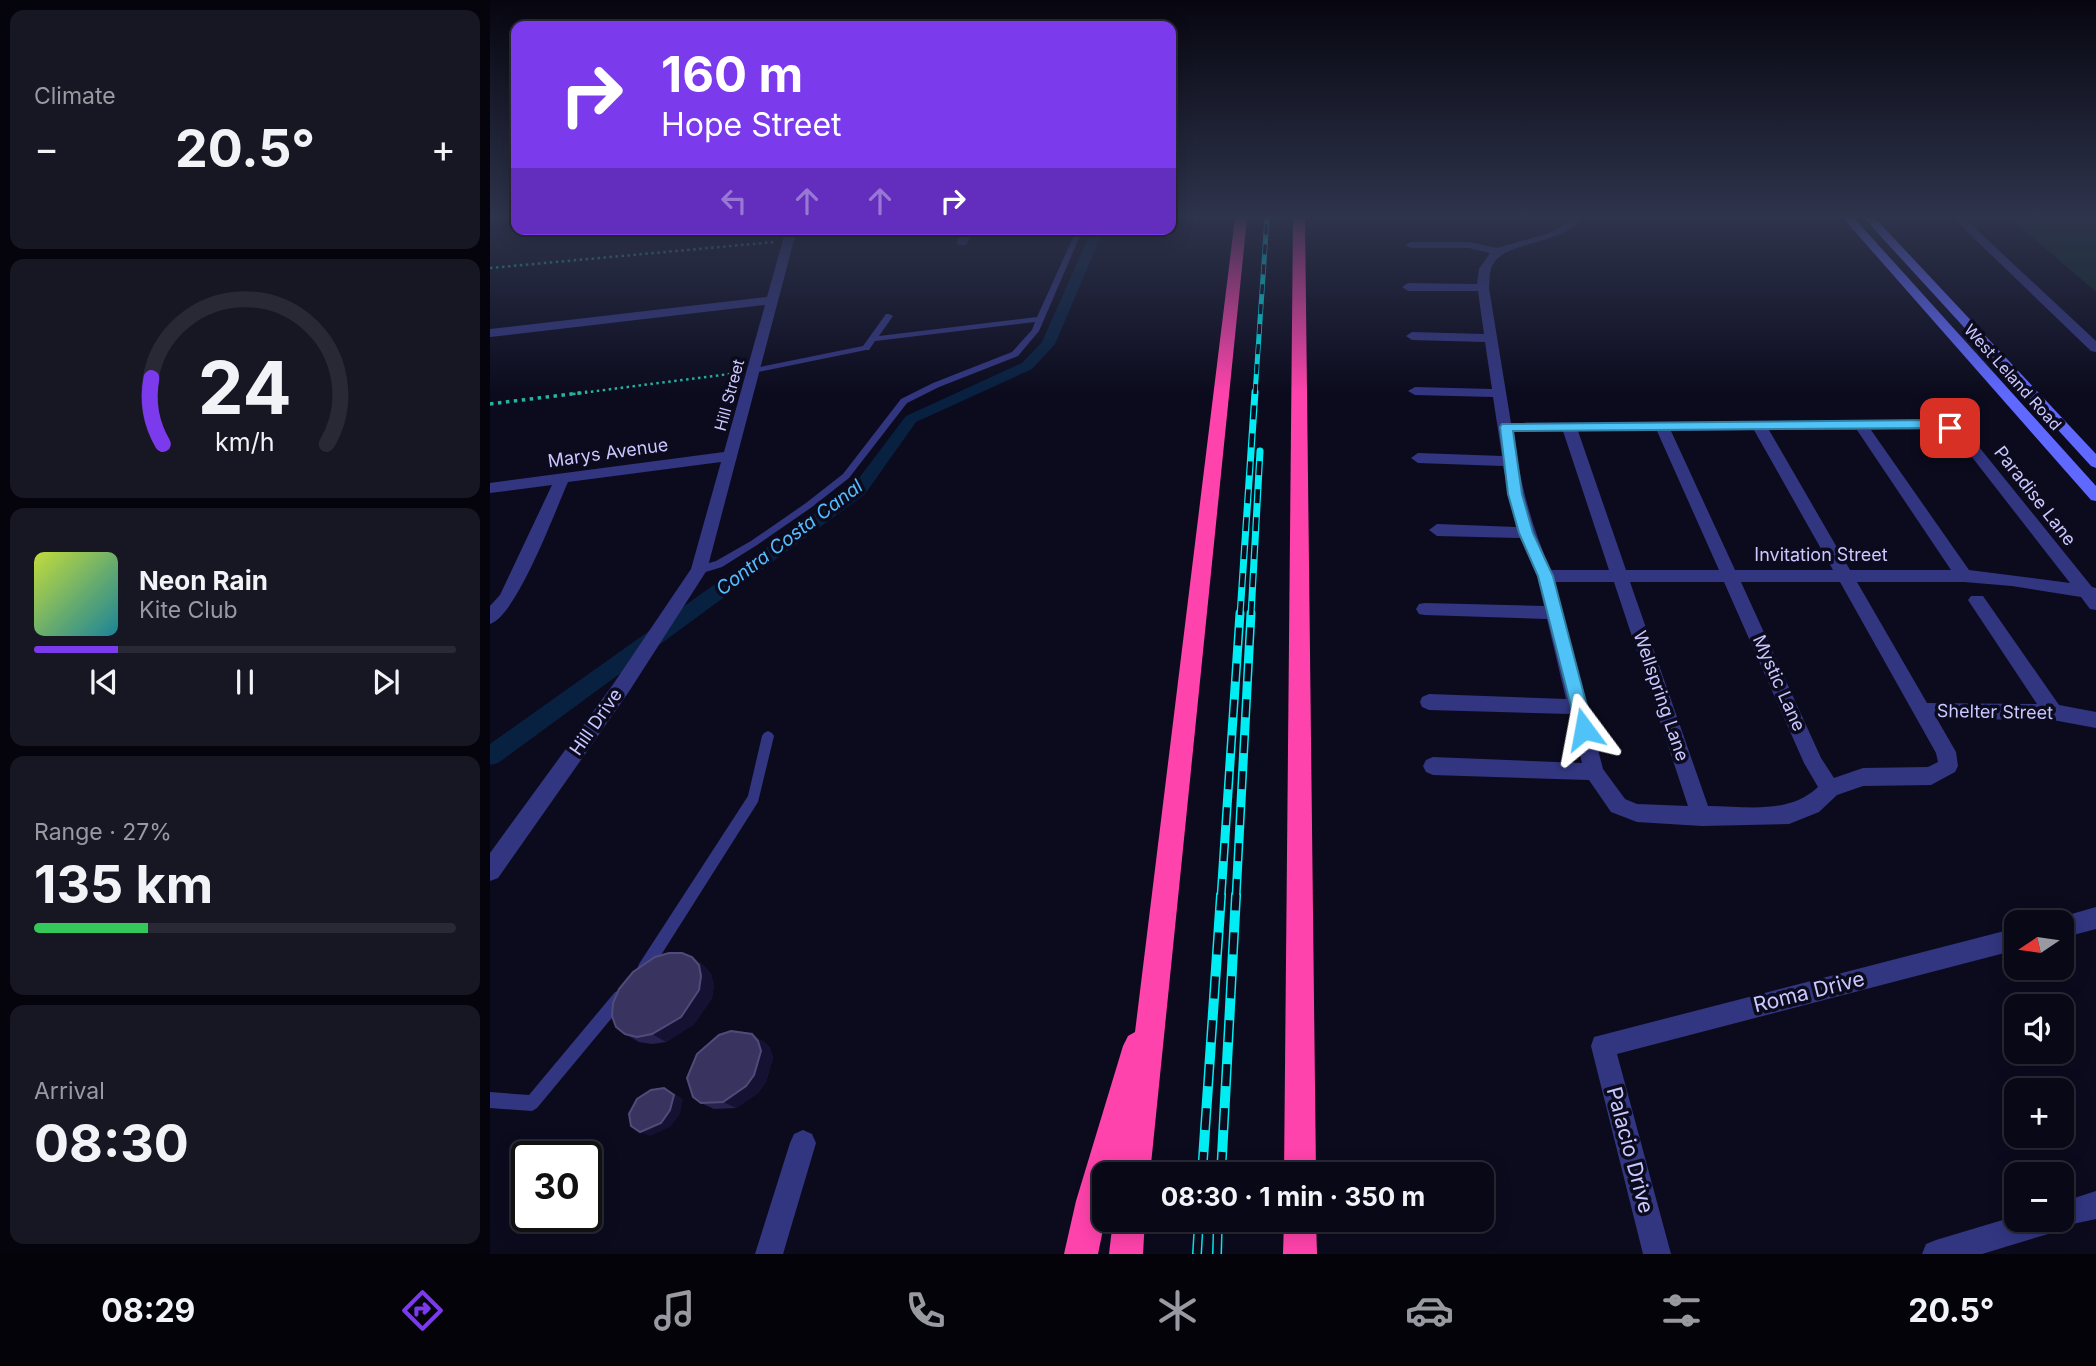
<!DOCTYPE html>
<html lang="en">
<head>
<meta charset="utf-8">
<style>
	body { margin:0; font-family:Inter,sans-serif; background:#171623; color:#f1f3f6; height:100vh; display:flex; flex-direction:column; font-size:26px; white-space:nowrap }
	* { box-sizing:border-box; margin:0 }
	p { font-size:23px; color:#999aa1 }
	.icon { flex:none; width:38px; height:38px; fill:none; stroke:currentColor; stroke-width:2; stroke-linecap:round; stroke-linejoin:round }
	.map { position:relative; flex:1; overflow:hidden }
	.side { display:flex; flex-direction:column; gap:10px; padding:10px; background:#05040c; width:490px }
	.side>* { flex:none }
	.hud { position:absolute; left:21px; top:21px; width:665px; height:214px; border-radius:14px; box-shadow:0 4px 18px #0003,0 0 0 2px #292935; background:#7c3aed; color:#fff; overflow:hidden }
	.needle { width:46px; rotate:257deg }
	.tools { position:absolute; left:1514px; top:910px; display:grid; gap:14px }
	.tools a { display:grid; place-items:center; width:70px; height:70px; border-radius:14px; background:#090816; box-shadow:0 4px 18px #0003,0 0 0 2px #292935; font-size:35px }
	.speed { position:absolute; left:21px; top:1141px; display:flex; gap:14px; font-size:35px; font-weight:700; text-align:center }
	.speed>* { display:grid; place-content:center; width:91px; height:91px; border-radius:50%; background:#090816; box-shadow:0 4px 18px #0003,0 0 0 2px #292935; line-height:1 }
	.speed .limit { border:4px solid #111; border-radius:10px; background:#fff; color:#111 }
	.pin { position:absolute; display:grid; place-items:center; width:60px; height:60px; color:#fff; margin:-30px; border-radius:14px; box-shadow:0 4px 10px #0006 }
	.me { position:absolute; width:77px; margin:-38px; rotate:347deg; stroke-linejoin:round; filter:drop-shadow(0 0 5px #0008) }
	.turn { display:flex; align-items:center; gap:24px; height:147px; padding:0 35px; font-size:32px }
	.turn .icon { width:91px; height:91px; stroke-width:2.5 }
	.turn b { display:block; font-size:49px; line-height:60px }
	.lanes { display:flex; align-items:center; height:66px; padding:0 35px; background:#0003; justify-content:center; gap:35px; direction:ltr }
	.lanes .off { opacity:.35 }
	.big { font-size:52px; font-weight:700; line-height:1.1 }
	.side .tile { flex:1; display:flex; flex-direction:column; justify-content:center; gap:10px; min-width:0; padding:0 24px; border-radius:14px; background:#171623 }
	.side .dial { align-items:center; gap:0 }
	.dial svg { height:182px; overflow:visible; fill:none; stroke:#292935; stroke-width:7; stroke-linecap:round; text-anchor:middle }
	.dial text { fill:#f1f3f6; stroke:none }
	.song { display:flex; align-items:center; gap:21px }
	.cover { width:84px; height:84px; border-radius:10px; background:linear-gradient(135deg,hsl(70 70% 55%),hsl(190 70% 35%)) }
	.played { height:7px; border-radius:4px; background:linear-gradient(90deg,#7c3aed 20%,#292935 20%) }
	.keys { display:flex; justify-content:space-around; direction:ltr }
	.heat { display:flex; justify-content:space-between; align-items:center; font-size:38px; direction:ltr }
	.charge { height:10px; border-radius:5px; background:linear-gradient(90deg,#34c759 27%,#292935 0) }
	.trip { position:absolute; left:602px; top:1162px; width:402px; height:70px; border-radius:14px; background:#090816; box-shadow:0 4px 18px #0003,0 0 0 2px #292935; font-weight:700; line-height:70px; text-align:center }
	.tabs { display:flex; height:112px; justify-content:space-around; align-items:center; background:#040309; color:#999aa1 }
	.tabs .icon { width:49px; height:49px }
	.tabs .selected { color:#7c3aed }
	.tabs b { font-size:32px; color:#f1f3f6 }
	main { display:flex; flex:1; min-height:0 }
	.map>svg:first-child { display:block }
</style>
</head>
<body>
<main>
<section class="side">
<div class="tile"><p>Climate</p>
<div class="heat"><a>−</a><b class="big">20.5°</b><a>+</a></div>
</div>
<div class="tile dial"><svg viewBox="0 0 100 80">
<path d="M14 69A42 42 0 1 1 86 69"/>
<path d="M14 69A42 42 0 0 1 9 40" stroke="#7c3aed"/>
<text x="50" y="56" font-size="32" font-weight="700">24</text>
<text x="50" y="72" font-size="11">km/h</text>
</svg></div>
<div class="tile">
<div class="song"><i class="cover"></i><div><b>Neon Rain</b><p>Kite Club</p></div></div>
<div class="played"></div>
<div class="keys"><svg class="icon" aria-label="previous" viewBox="0 0 24 24"><path d="M18 5L8 12l10 7zM5 5v14"/></svg><svg class="icon" aria-label="pause" viewBox="0 0 24 24"><path d="M8 5v14M16 5v14"/></svg><svg class="icon" aria-label="next" viewBox="0 0 24 24"><path d="M6 5l10 7-10 7zM19 5v14"/></svg></div>
</div>
<div class="tile"><p>Range · 27%</p><b class="big">135 km</b><div class="charge"></div></div>
<div class="tile"><p>Arrival</p><b class="big">08:30</b></div>
</section>
<div class="map">
<svg width="1606" height="1254" viewBox="0 0 1606 1254">
	<rect width="100%" height="100%" fill="#0c0b1e"/>
	<polygon fill="#0d2925" points="1520,218 1606,218 1606,292"/>
	<g fill="none" stroke-linecap="round" stroke-linejoin="round">
		<polygon fill="#082140" fill-rule="evenodd" points="602,229 614,229 565,344 542,369 426,422 375,494 8,763 0,765 0,744 363,486 416,416 532,363 552,342"/>
		<g stroke="#25b6a1" stroke-width="2.5" stroke-dasharray="2.5 3.5" stroke-linecap="butt">
			<polyline points="0,268 284,242"/>
			<polyline points="83,394 247,373"/>
		</g>
		<polyline stroke="#25b6a1" stroke-width="3.5" stroke-dasharray="3.5 4.5" stroke-linecap="butt" points="0,404 97,392"/>
		<g fill="#323681" fill-rule="evenodd">
			<polygon points="587,229 593,229 549,331 528,356 449,387 417,403 359,478 322,507 267,545 232,567 209,574 205,573 204,570 205,567 226,561 261,541 316,503 353,474 411,399 443,383 522,352 542,330 545,322 385,341 379,350 376,350 263,373 259,371 260,369 373,346 396,314 399,314 403,316 389,336 547,317"/>
			<polygon points="278,731 282,733 284,736 268,802 159,974 154,976 149,974 147,969 149,964 258,796 272,736 274,733"/>
			<polygon points="130,990 135,992 137,997 135,1002 47,1108 42,1111 0,1108 0,1092 39,1095 125,992"/>
		</g>
		<g fill="#323681" fill-rule="evenodd">
			<polygon points="0,218 14,218 0,222"/>
			<path d="M1082,218H1094C1069,246 1013,241 1002,266C999,272 1000,281 999,288L1021,423L1458,422L1481,437L1602,587L1606,588V610L1600,609L1591,597L1522,586L1474,582H1367L1437,703L1547,704L1478,600L1481,596H1493L1569,705L1606,712V728L1563,720L1447,719L1466,752L1468,766L1465,772L1441,785L1373,786L1347,795L1329,812L1299,824L1212,826L1147,822L1121,812L1099,780L943,775L936,772L933,766L936,760L943,757L1092,763L1080,714L939,710L932,707L930,702L932,697L939,694L1076,699L1057,619L935,615L929,614L926,609L929,604L935,603L1054,606L1047,576L1030,538L947,536L939,530L947,524L1026,527L1013,466L928,463L921,458L928,453L1012,456L1003,397L925,395L918,391L925,387L1002,389L995,342L922,340L916,336L922,332L994,334L988,291H918L912,287L918,283L987,284L989,269L1000,253L979,248H921L915,245L921,242H979L1007,248L1056,234L1072,227ZM1450,429L1471,443L1580,583L1479,570L1381,430ZM1264,430L1343,570H1245L1181,431ZM1279,430H1367L1461,570H1360ZM1022,431H1073L1119,570H1061C1040,524 1030,480 1022,431ZM1088,431H1167L1229,570H1136ZM1065,582H1124L1198,806L1147,804L1135,799L1113,769ZM1140,582H1234L1314,763L1328,787C1298,815 1257,806 1218,806ZM1251,582H1350L1446,753L1448,762L1438,767L1373,768L1344,778L1331,758Z"/>
			<polygon points="1463,218 1474,218 1606,341 1606,352 1601,351"/>
			<path d="M296,229H307L217,570L138,693L8,878L0,881V853L124,683L201,569L231,462L78,482C65,511 27,615 0,624V606L10,595L62,485L0,493V483L234,452L275,305L0,337V329L277,297Z"/>
			<polygon points="474,229 485,229 476,245 468,245 466,243"/>
			<polygon points="1606,907 1606,929 1572,938 1572,922 1563,922 1564,919"/>
			<polygon points="1526,928 1526,950 1127,1054 1181,1254 1153,1254 1101,1046 1104,1037"/>
			<polygon points="313,1130 322,1134 326,1143 293,1254 265,1254 300,1143 304,1134"/>
			<polygon points="1606,1191 1606,1219 1569,1227 1558,1234 1492,1254 1432,1254 1436,1244 1446,1240 1526,1216 1526,1220 1572,1220 1572,1202"/>
		</g>
		<g fill="#5f68ff" fill-rule="evenodd">
			<polygon points="1353,218 1364,218 1606,486 1606,501 1601,500"/>
			<polygon points="1374,218 1385,218 1606,454 1606,468 1601,466"/>
		</g>
		<g fill="#ff43ac" fill-rule="evenodd">
			<polygon points="745,218 757,218 660,1174 628,1174 630,1161 626,1174 614,1174 615,1220 608,1254 574,1254 586,1201 633,1046 638,1036 645,1032"/>
			<polygon points="803,218 815,218 826,1174 794,1174"/>
			<polygon points="623,1220 655,1220 653,1254 619,1254"/>
			<polygon points="794,1220 826,1220 827,1254 793,1254"/>
		</g>
		<g stroke="#00eef3" stroke-width="5">
			<polyline id="rail-far3" points="765,394 777,218"/>
		</g>
		<g stroke="#00eef3" stroke-width="7">
			<g id="rail-far2">
				<polyline points="750,615 765,392"/>
				<polyline points="761,615 770,451"/>
			</g>
		</g>
		<g stroke="#00eef3" stroke-width="9">
			<g id="rail-far1">
				<polyline points="731,897 750,613"/>
				<polyline points="746,897 761,613"/>
			</g>
		</g>
		<g stroke="#00eef3" stroke-width="10">
			<g id="rail">
				<polyline points="712,1174 731,895"/>
				<polyline points="731,1174 746,895"/>
				<polyline points="707,1254 709,1220"/>
				<polyline points="727,1254 728,1220"/>
			</g>
		</g>
		<use href="#rail-far3" stroke="#0c0b1e" stroke-width="3.5" stroke-dasharray="10" stroke-linecap="butt"/>
		<use href="#rail-far2" stroke="#0c0b1e" stroke-width="4.5" stroke-dasharray="14" stroke-linecap="butt"/>
		<use href="#rail-far1" stroke="#0c0b1e" stroke-width="6" stroke-dasharray="18" stroke-linecap="butt"/>
		<use href="#rail" stroke="#0c0b1e" stroke-width="7" stroke-dasharray="22" stroke-linecap="butt"/>
	</g>
	<g fill="#27224d">
		<polygon points="202,957 214,966 221,974 224,985 222,998 204,1024 176,1042 162,1044 149,1042 135,1034"/>
		<polygon points="273,1041 280,1048 283,1058 276,1082 268,1093 246,1108 224,1109 211,1103"/>
	</g>
	<g fill="#151132">
		<polygon points="202,957 214,966 221,974 224,985 222,998 204,1024 176,1042 162,1034"/>
		<polygon points="262,1034 273,1041 280,1048 283,1058 276,1082 268,1093 246,1108 233,1102"/>
		<polygon points="174,1088 183,1093 193,1099 190,1114 180,1127 160,1136 150,1132"/>
	</g>
	<g fill="#393360" stroke="#504b79" stroke-width="2">
		<polygon points="179,953 192,953 202,957 209,965 211,976 209,990 191,1017 162,1034 147,1037 135,1034 126,1027 122,1016 123,1003 129,989 143,972 165,957"/>
		<polygon points="241,1031 262,1034 268,1041 271,1051 264,1075 256,1086 233,1102 211,1103 203,1097 197,1078 207,1054 229,1035"/>
		<polygon points="174,1088 184,1095 180,1110 171,1123 150,1132 141,1126 139,1114 147,1099 161,1090"/>
	</g>
	<linearGradient id="sky" x2="0" y2="1"><stop stop-color="#070610"/><stop offset="0.55" stop-color="#2e344c"/><stop offset="1" stop-color="#2e344c" stop-opacity="0"/></linearGradient>
	<rect width="1606" height="394" fill="url(#sky)"/>
	<polygon fill="#4fc3f7" stroke="#337fa1" stroke-width="2" points="1440,420 1464,425 1466,428 1460,432 1440,428 1023,431 1032,494 1043,533 1063,576 1103,729 1100,734 1094,736 1088,734 1048,576 1029,533 1018,494 1010,427 1012,424"/>
	<g text-anchor="middle" stroke-width="7" stroke-linejoin="round" paint-order="stroke">
		<g font-size="16" fill="#cac8ff" stroke="#0c0b1e">
			<text transform="translate(1523 377) rotate(48)" y="6">West Leland Road</text>
			<text transform="translate(239 395) rotate(-75)" y="6">Hill Street</text>
		</g>
		<g font-size="18" fill="#cac8ff" stroke="#0c0b1e">
			<text transform="translate(118 453) rotate(-8)" y="6">Marys Avenue</text>
			<text transform="translate(1545 496) rotate(52)" y="6">Paradise Lane</text>
			<text x="1331" y="561">Invitation Street</text>
			<text transform="translate(1289 683) rotate(66)" y="6">Mystic Lane</text>
			<text transform="translate(1171 696) rotate(71)" y="6">Wellspring Lane</text>
			<text transform="translate(1505 712) rotate(1)" y="6">Shelter Street</text>
			<text transform="translate(106 722) rotate(-55)" y="6">Hill Drive</text>
		</g>
		<g font-size="19" font-style="italic" fill="#56beff" stroke="#0c0b1e">
			<text transform="translate(299 537) rotate(-37)" y="7">Contra Costa Canal</text>
		</g>
		<g font-size="21" fill="#cac8ff" stroke="#0c0b1e">
			<text transform="translate(1319 992) rotate(-14)" y="7">Roma Drive</text>
			<text transform="translate(1140 1150) rotate(75)" y="7">Palacio Drive</text>
		</g>
	</g>
</svg>
<div class="tools">
<a><svg class="needle" viewBox="-14 -14 28 28"><path d="M0-13l5 13h-10z" fill="#e53935"/><path d="M0 13l5-13h-10z" fill="#999aa1"/></svg></a>
<a><svg class="icon" aria-label="sound" viewBox="0 0 24 24"><path d="M4 9h4l5-4v14l-5-4H4zM17 9q2 3 0 6"/></svg></a>
<a>+</a>
<a>−</a>
</div>
<div class="speed"><div class="limit">30</div></div>
<div class="pin" style="left:1460px;top:428px;background:#d93025"><svg class="icon" aria-label="arrive" viewBox="0 0 24 24"><path d="M6 21V4h12l-3 4 3 4H6"/></svg></div>
<svg class="me" style="left:1094px;top:729px" viewBox="-20 -20 40 40"><path d="M0-17L14 15 0 8-14 15z" fill="#4fc3f7" stroke="#fff" stroke-width="4"/></svg>
<div class="trip">08:30 · 1 min · 350 m</div>
<div class="hud">
<div class="turn"><svg class="icon" aria-label="right" viewBox="0 0 24 24"><path d="M7 20v-9h11M14 6l5 5-5 5"/></svg><div><b>160 m</b>Hope Street</div></div>
<div class="lanes"><svg class="icon off" aria-label="left" viewBox="0 0 24 24"><path d="M17 20v-9H6M10 6l-5 5 5 5"/></svg><svg class="icon off" aria-label="ahead" viewBox="0 0 24 24"><path d="M12 20V5M6 11l6-6 6 6"/></svg><svg class="icon off" aria-label="ahead" viewBox="0 0 24 24"><path d="M12 20V5M6 11l6-6 6 6"/></svg><svg class="icon" aria-label="right" viewBox="0 0 24 24"><path d="M7 20v-9h11M14 6l5 5-5 5"/></svg></div>
</div>
</div>
</main>
<nav class="tabs">
<b>08:29</b>
<svg class="icon selected" aria-label="directions" viewBox="0 0 24 24"><path d="M12 3l9 9-9 9-9-9zM9 14v-3h6M13 9l2 2-2 2"/></svg>
<svg class="icon" aria-label="music" viewBox="0 0 24 24"><path d="M9 18V5l10-2v13"/><circle cx="6" cy="18" r="3"/><circle cx="16" cy="16" r="3"/></svg>
<svg class="icon" aria-label="phone" viewBox="0 0 24 24"><path d="M5 4h4l2 5-3 2q2 4 5 5l2-3 5 2v4C11 20 4 13 5 4z"/></svg>
<svg class="icon" aria-label="climate" viewBox="0 0 24 24"><path d="M12 3v18M4 7l16 10M4 17L20 7"/></svg>
<svg class="icon" aria-label="car" viewBox="0 0 24 24"><path d="M5 17H2v-5l4-1 3-4h7l3 4 3 1v5h-3M9 17h6M6 11h13"/><circle cx="7" cy="17" r="2"/><circle cx="17" cy="17" r="2"/></svg>
<svg class="icon" aria-label="filters" viewBox="0 0 24 24"><path d="M4 7h16M4 17h16"/><circle cx="9" cy="7" r="2"/><circle cx="15" cy="17" r="2"/></svg>
<b>20.5°</b>
</nav>
</body>
</html>
